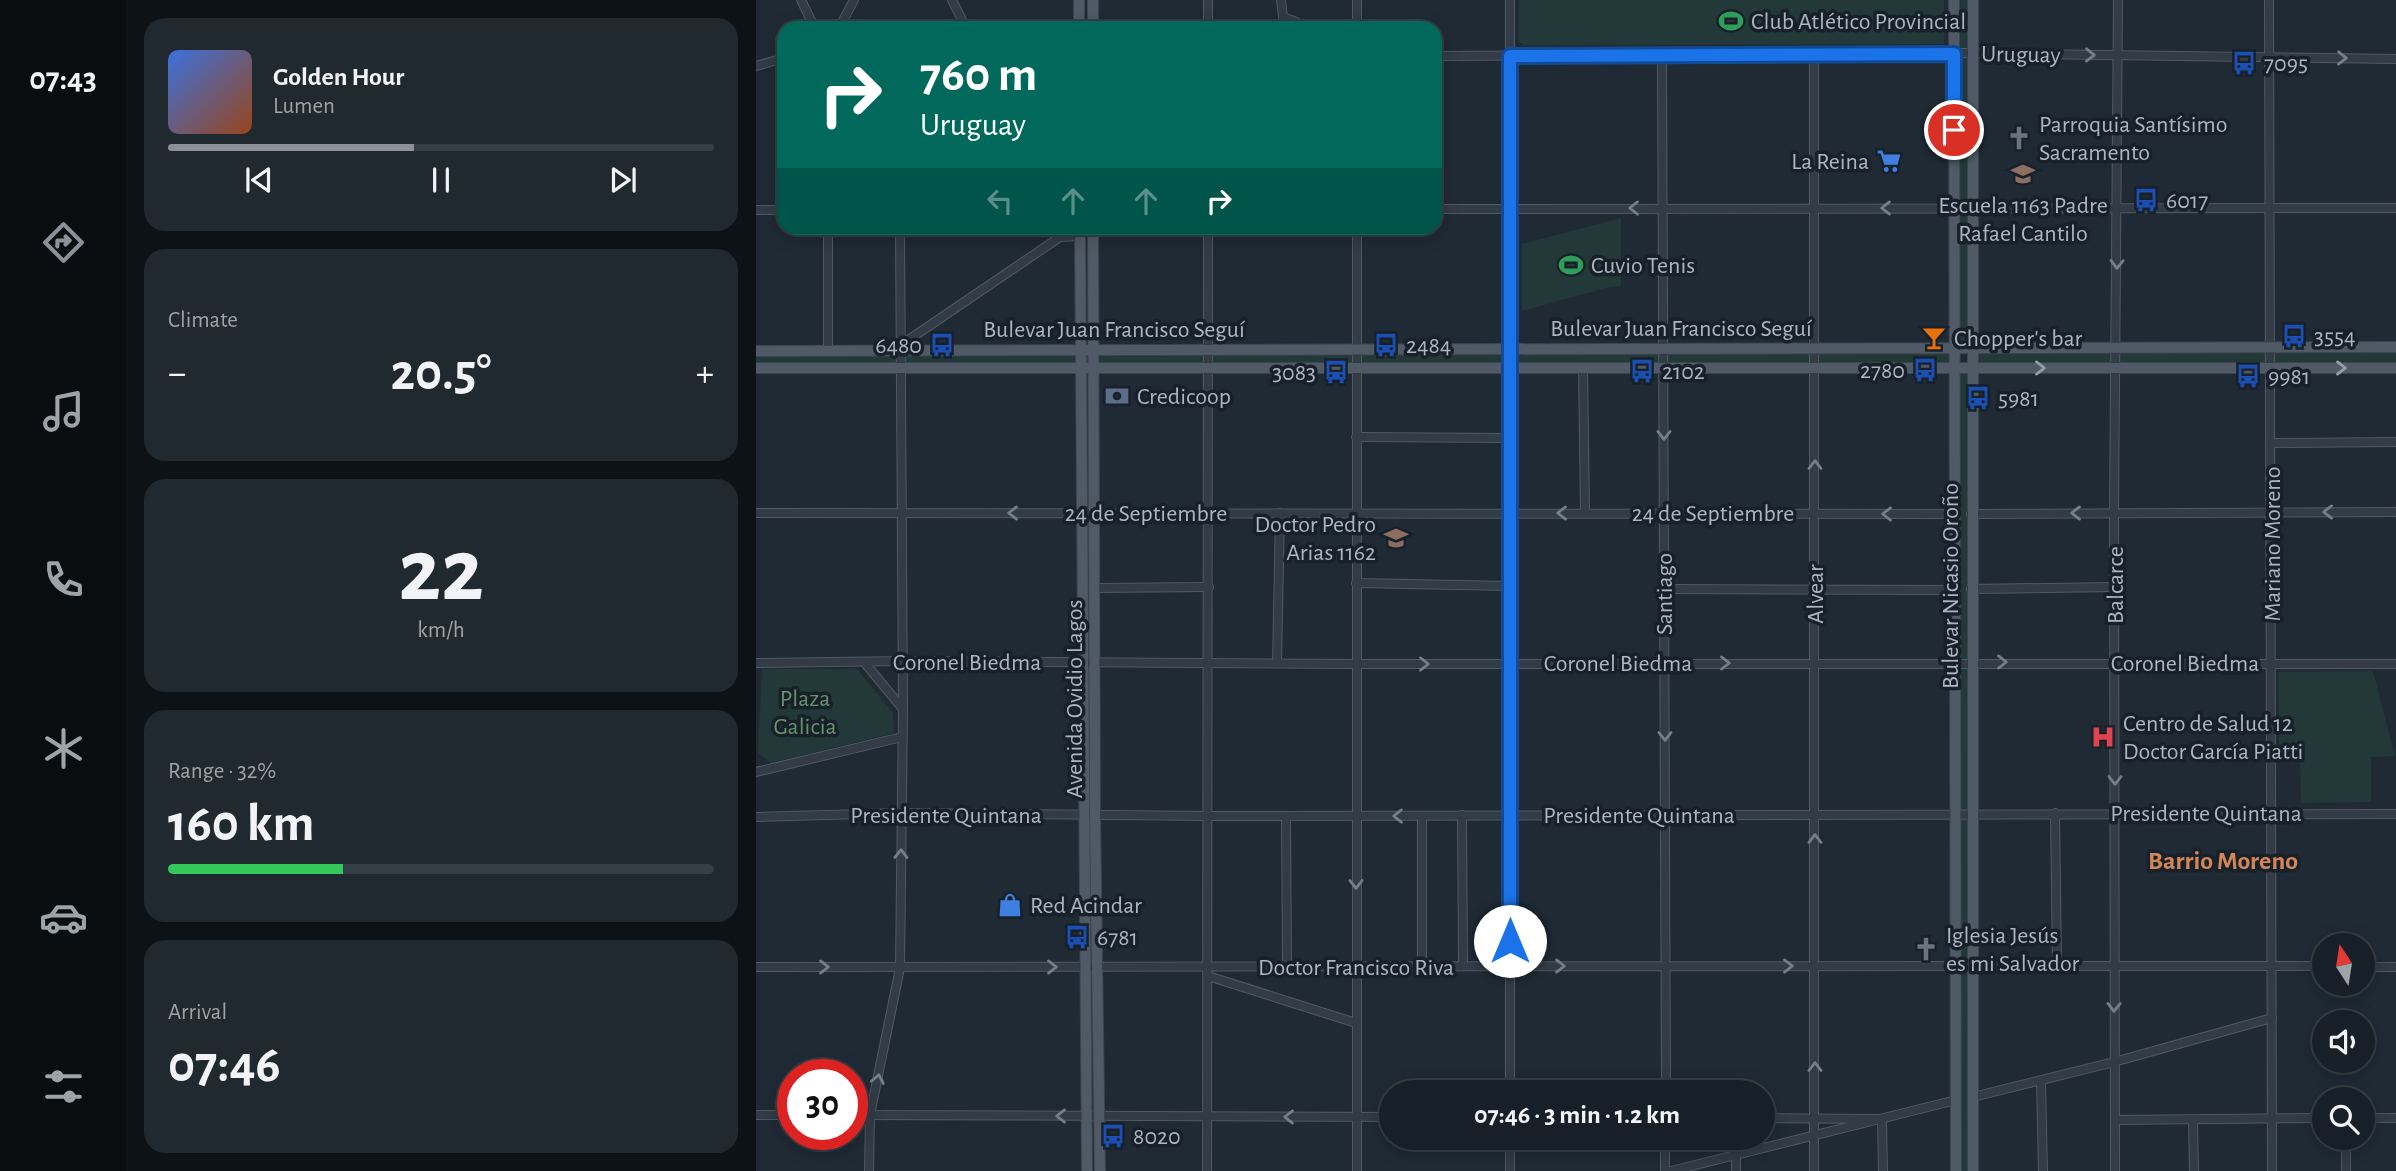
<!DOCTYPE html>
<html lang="en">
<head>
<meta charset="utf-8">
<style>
	body { margin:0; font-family:"Alegreya Sans",sans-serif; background:#202830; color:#f1f3f6; height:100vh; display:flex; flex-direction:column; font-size:26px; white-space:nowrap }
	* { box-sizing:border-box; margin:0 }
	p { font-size:23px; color:#9ea3a8 }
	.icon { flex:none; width:38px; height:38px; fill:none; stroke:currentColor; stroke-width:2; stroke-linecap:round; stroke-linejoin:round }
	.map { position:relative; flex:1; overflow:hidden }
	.details { display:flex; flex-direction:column; gap:18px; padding:18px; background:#0d1216; width:630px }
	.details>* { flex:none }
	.hud { position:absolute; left:21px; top:21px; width:665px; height:214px; border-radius:21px; box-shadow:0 4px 18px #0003,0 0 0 2px #363e45; background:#00695c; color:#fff; overflow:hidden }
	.needle { width:46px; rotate:348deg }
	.buttons { position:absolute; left:1556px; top:933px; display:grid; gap:14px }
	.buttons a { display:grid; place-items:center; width:63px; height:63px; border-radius:50%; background:#172028; box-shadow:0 4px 18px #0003,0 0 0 2px #363e45; font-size:35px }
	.speed { position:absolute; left:21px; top:1059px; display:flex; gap:14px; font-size:35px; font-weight:700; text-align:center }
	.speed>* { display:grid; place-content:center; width:91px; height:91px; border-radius:50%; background:#172028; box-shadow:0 4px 18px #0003,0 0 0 2px #363e45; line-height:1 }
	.speed .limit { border:10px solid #d22; background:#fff; color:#111 }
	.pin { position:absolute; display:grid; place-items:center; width:60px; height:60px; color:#fff; margin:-30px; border:4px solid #fff; border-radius:50%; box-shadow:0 2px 7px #0007 }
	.me { position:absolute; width:77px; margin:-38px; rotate:0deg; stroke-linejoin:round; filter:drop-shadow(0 0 5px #0008) }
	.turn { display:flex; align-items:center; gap:24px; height:147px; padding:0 28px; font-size:32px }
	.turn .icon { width:91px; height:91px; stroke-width:2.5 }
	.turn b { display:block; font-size:49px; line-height:60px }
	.lanes { display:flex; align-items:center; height:66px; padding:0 28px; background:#0003; justify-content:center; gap:35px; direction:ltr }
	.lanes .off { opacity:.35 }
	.big { font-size:52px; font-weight:700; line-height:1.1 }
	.details .tile { flex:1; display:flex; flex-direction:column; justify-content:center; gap:10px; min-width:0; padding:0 24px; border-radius:21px; background:#202830 }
	.details .dial { align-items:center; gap:0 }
	.dial b { font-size:91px; line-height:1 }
	.song { display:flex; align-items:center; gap:21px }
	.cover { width:84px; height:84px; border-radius:10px; background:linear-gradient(135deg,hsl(220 70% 55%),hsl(20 70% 35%)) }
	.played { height:7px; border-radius:4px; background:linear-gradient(90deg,#8c9099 45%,#363e45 45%) }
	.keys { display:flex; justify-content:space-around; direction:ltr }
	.heat { display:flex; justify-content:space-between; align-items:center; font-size:38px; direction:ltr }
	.charge { height:10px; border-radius:5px; background:linear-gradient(90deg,#34c759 32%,#363e45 0) }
	.trip { position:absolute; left:623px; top:1080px; width:396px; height:70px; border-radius:35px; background:#172028; box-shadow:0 4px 18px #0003,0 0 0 2px #363e45; font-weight:700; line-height:70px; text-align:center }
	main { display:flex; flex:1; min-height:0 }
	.tab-bar { display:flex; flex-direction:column; width:126px; justify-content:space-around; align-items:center; background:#090d10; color:#9ea3a8 }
	.tab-bar .icon { width:49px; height:49px }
	.tab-bar .on { color:#8c9099 }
	.tab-bar b { font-size:32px; color:#f1f3f6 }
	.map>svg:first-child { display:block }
</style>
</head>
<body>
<main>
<nav class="tab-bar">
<b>07:43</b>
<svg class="icon on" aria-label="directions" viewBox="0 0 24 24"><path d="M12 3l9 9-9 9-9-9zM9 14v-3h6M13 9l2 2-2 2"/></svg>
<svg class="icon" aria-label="music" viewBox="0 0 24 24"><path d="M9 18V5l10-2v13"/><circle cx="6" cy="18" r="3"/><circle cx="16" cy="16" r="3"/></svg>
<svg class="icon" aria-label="phone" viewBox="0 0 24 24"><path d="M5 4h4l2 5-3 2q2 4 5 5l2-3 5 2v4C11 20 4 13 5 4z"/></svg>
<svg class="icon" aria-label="climate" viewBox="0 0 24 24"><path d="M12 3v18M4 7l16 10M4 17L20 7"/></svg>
<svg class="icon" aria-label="car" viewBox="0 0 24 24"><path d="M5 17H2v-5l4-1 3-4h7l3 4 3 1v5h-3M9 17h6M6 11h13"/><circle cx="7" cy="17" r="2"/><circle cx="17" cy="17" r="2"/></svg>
<svg class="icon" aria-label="filters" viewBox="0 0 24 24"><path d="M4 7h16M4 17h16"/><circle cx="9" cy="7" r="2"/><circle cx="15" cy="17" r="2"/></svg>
</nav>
<section class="details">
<div class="tile">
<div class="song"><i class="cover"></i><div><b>Golden Hour</b><p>Lumen</p></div></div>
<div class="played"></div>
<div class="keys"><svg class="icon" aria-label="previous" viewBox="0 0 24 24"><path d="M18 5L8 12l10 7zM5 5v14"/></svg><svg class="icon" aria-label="pause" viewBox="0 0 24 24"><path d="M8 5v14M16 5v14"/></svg><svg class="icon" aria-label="next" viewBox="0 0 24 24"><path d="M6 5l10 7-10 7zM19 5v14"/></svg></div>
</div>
<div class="tile"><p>Climate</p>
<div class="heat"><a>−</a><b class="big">20.5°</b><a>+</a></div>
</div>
<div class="tile dial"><b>22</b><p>km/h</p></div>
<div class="tile"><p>Range · 32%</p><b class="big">160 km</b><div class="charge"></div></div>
<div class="tile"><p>Arrival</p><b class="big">07:46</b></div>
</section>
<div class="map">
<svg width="1640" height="1171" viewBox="0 0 1640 1171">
	<rect width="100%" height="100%" fill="#1f2a35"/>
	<g fill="#233939" fill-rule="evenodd">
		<polygon points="763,0 1188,0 1188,44 767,45 762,41"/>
		<path d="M1198,0H1217L1216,348L1640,347V368H1215L1217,1171H1201L1199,367L0,368V351L1198,349ZM1199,349H1215V367H1199Z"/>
		<polygon points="865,218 865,286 853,287 766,311 766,244"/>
		<polygon points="6,669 101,669 137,713 138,733 15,763 2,753"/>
		<polygon points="1617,671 1639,756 1615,757 1615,802 1545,803 1544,757 1523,757 1522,672"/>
	</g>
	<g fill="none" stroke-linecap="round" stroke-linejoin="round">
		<g stroke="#505964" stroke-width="10">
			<g id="minor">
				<polyline points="45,0 59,28"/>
				<polyline points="196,0 210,28"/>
				<polyline points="452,0 452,28"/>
				<polyline points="525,0 527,17 540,22 543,28"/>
				<polyline points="754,0 754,1092"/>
				<polyline points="1513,0 1516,1171"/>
				<polyline points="83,28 98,0"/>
				<polyline points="601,28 601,0"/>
				<polyline points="1058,54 1058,1171"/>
				<polyline points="906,55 910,1092"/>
				<polyline points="679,56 1207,53 1640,59"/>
				<polyline points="0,66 28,58"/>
				<polyline points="679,209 1640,208"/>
				<polyline points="0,210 28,210"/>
				<polyline points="601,228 601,1171"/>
				<polyline points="145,345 304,237 324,236"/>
				<polyline points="72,351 72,228"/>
				<polyline points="827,367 829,513"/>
				<polyline points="600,437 754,438"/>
				<polyline points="1516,443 1640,442"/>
				<polyline points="0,513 1199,514"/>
				<polyline points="1215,514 1640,512"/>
				<polyline points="600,583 754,586"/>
				<polyline points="339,588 453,587"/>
				<polyline points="908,589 1199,590"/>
				<polyline points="1215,589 1359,587"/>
				<polyline points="108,662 147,709"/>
				<polyline points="0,663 147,661 600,664 1640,664"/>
				<polyline points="521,663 524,513"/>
				<polyline points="0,772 146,737"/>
				<polyline points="1299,813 1301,966"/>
				<polyline points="706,815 707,966"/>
				<polyline points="530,816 531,967"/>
				<polyline points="0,817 145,813 452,816 1640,814"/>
				<polyline points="666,966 666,816"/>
				<polyline points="1216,966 1568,966"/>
				<polyline points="0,967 1200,966"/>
				<polyline points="1606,967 1640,967"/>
				<polyline points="452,976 600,1023"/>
				<polyline points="1285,1081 1287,1171"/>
				<polyline points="1217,1097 1358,1062 1516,1018"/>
				<polyline points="0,1115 37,1115"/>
				<polyline points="96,1115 635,1117"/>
				<polyline points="1006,1118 1126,1119 1127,1171"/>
				<polyline points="1606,1118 1640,1118"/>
				<polyline points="1359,1120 1568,1118"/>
				<polyline points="1437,1120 1438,1171"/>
				<polyline points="1590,1138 1590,1171"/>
				<polyline points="980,1155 980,1171"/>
				<polyline points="113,1171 114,1115 144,968 147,709 144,228"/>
				<polyline points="451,1171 452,228"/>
				<polyline points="754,1171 754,1138"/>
				<polyline points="909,1171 909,1138"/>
				<polyline points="915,1171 1200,1100"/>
				<polyline points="1359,1171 1358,513 1362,0"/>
			</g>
		</g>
		<g stroke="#3c444f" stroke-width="12">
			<g id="major">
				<polyline points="323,0 323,28"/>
				<polyline points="337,0 337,28"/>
				<polyline points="1198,0 1200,1171"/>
				<polyline points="324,228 331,1171"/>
				<polyline points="337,228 339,816 344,1171"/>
				<polyline points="0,351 1640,347"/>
				<polyline points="0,368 1640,368"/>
				<polyline points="1217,1171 1217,0"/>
			</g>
		</g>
		<use href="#minor" stroke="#323b46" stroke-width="8"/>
		<use href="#major" stroke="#505a66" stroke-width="10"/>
	</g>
	<defs><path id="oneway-chevron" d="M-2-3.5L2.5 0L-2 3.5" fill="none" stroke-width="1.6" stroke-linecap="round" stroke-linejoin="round" transform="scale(1.75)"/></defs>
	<g stroke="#757f8b">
		<use href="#oneway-chevron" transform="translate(1334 55) rotate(1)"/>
		<use href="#oneway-chevron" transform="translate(1586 58) rotate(1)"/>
		<use href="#oneway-chevron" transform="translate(878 208) rotate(180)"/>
		<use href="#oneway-chevron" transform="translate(1130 208) rotate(180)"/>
		<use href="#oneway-chevron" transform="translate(1361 264) rotate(91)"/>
		<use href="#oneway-chevron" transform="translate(908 435) rotate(90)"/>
		<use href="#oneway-chevron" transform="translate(1059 465) rotate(-90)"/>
		<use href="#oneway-chevron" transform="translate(1572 512) rotate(180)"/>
		<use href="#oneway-chevron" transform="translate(257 513) rotate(180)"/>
		<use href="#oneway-chevron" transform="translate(806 513) rotate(-180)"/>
		<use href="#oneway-chevron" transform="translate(1320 513) rotate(180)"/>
		<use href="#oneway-chevron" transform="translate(1131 514) rotate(-180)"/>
		<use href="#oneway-chevron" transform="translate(1246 662)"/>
		<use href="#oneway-chevron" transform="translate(969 663)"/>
		<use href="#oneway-chevron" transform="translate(668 664)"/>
		<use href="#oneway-chevron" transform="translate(909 736) rotate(90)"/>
		<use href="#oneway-chevron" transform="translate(1359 780) rotate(90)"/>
		<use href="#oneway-chevron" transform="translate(642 816) rotate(180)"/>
		<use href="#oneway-chevron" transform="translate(1059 839) rotate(-90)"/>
		<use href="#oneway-chevron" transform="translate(145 854) rotate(-89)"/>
		<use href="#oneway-chevron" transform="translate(600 884) rotate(90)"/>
		<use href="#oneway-chevron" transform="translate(804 966)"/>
		<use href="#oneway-chevron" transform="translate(1032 966)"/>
		<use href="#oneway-chevron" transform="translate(68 967)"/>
		<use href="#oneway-chevron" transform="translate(296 967)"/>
		<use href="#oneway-chevron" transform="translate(1358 1007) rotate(91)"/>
		<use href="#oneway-chevron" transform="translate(1059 1067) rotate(-90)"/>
		<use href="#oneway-chevron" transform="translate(122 1079) rotate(-79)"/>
		<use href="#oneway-chevron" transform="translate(305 1116) rotate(-180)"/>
		<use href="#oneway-chevron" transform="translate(533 1117) rotate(-180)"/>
	</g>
	<g stroke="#959fac">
		<use href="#oneway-chevron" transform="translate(1284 368)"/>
		<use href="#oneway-chevron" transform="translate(1585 368)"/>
	</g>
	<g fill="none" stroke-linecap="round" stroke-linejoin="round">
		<g stroke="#114b97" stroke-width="18">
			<polyline id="route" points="754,941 754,56 1198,54 1198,130"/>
		</g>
		<use href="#route" stroke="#1a73e8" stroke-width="12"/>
	</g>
	<defs>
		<g id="stadium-bare" transform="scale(1.89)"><path d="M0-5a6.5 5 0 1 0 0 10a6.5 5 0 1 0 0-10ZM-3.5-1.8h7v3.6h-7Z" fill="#2e9e5b" stroke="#18202a" stroke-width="2.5" paint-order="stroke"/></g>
		<g id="bus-bare" transform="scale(1.89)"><path d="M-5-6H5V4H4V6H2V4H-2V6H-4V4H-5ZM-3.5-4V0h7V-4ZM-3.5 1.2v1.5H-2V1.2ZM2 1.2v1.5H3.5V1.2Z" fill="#1a4fb4" stroke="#18202a" stroke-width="2.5" paint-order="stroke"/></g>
		<g id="church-bare" transform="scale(1.89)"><path d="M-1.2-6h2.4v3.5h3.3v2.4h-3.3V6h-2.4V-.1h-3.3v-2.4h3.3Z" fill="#6b7280" stroke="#18202a" stroke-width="2.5" paint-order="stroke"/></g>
		<g id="supermarket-bare" transform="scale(1.89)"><path d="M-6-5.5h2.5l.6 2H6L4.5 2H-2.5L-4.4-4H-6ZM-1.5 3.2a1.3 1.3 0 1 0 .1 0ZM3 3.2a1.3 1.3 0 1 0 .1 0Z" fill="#3f7fe0" stroke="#18202a" stroke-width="2.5" paint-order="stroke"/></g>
		<g id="school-bare" transform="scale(1.89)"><path d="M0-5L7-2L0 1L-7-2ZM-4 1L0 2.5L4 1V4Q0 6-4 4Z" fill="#8d6e63" stroke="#18202a" stroke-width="2.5" paint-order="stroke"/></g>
		<g id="bar-bare" transform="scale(1.89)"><path d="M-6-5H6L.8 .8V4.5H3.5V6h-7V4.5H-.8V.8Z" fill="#e8710a" stroke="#18202a" stroke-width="2.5" paint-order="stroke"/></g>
		<g id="bank-bare" transform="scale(1.89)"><path d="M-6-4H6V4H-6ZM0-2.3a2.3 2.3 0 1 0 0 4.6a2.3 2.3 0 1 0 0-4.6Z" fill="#5c6f8a" stroke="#18202a" stroke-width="2.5" paint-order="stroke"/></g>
		<g id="hospital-bare" transform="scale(1.89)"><path d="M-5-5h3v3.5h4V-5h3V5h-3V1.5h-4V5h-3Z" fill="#e0444e" stroke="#18202a" stroke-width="2.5" paint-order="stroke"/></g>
		<g id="shop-bare" transform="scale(1.89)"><path d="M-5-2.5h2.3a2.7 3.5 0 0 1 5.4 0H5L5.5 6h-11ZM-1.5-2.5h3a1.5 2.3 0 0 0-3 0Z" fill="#3f7fe0" stroke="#18202a" stroke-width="2.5" paint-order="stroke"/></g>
	</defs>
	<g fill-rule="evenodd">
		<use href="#stadium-bare" x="975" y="21"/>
		<use href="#bus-bare" x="1488" y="63"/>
		<use href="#church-bare" x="1263" y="138"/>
		<use href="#supermarket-bare" x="1133" y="161"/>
		<use href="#school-bare" x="1267" y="174"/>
		<use href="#bus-bare" x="1390" y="200"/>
		<use href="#stadium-bare" x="815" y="265"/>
		<use href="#bus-bare" x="1538" y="336"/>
		<use href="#bar-bare" x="1178" y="338"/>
		<use href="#bus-bare" x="186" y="345"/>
		<use href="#bus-bare" x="630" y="345"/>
		<use href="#bus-bare" x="1169" y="370"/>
		<use href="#bus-bare" x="886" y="371"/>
		<use href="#bus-bare" x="580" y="372"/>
		<use href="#bus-bare" x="1492" y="376"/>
		<use href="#bank-bare" x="361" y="396"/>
		<use href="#bus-bare" x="1222" y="398"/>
		<use href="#school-bare" x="640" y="538"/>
		<use href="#hospital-bare" x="1347" y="737"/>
		<use href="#shop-bare" x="254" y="905"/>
		<use href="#bus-bare" x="321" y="937"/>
		<use href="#church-bare" x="1170" y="949"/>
		<use href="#bus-bare" x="357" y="1136"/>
	</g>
	<g text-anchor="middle" stroke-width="7" stroke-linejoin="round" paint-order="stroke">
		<g font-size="24" fill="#acb6c3" stroke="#18202a" text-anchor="start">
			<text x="995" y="29">Club Atlético Provincial</text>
			<text x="1508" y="71">7095</text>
			<text x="1283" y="132">Parroquia Santísimo<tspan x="1283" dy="28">Sacramento</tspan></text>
			<text x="1113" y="169" text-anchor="end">La Reina</text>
			<text x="1410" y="208">6017</text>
			<text x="1267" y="213" text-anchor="middle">Escuela 1163 Padre<tspan x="1267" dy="28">Rafael Cantilo</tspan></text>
			<text x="835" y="273">Cuvio Tenis</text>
			<text x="1558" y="344">3554</text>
			<text x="1198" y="346">Chopper's bar</text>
			<text x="166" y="353" text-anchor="end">6480</text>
			<text x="650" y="353">2484</text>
			<text x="1149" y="378" text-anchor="end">2780</text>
			<text x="906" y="379">2102</text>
			<text x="560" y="380" text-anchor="end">3083</text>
			<text x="1512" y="384">9981</text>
			<text x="381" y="404">Credicoop</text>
			<text x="1242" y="406">5981</text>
			<text x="620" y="532" text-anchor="end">Doctor Pedro<tspan x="620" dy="28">Arias 1162</tspan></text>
			<text x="1367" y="731">Centro de Salud 12<tspan x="1367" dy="28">Doctor García Piatti</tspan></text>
			<text x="274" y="913">Red Acindar</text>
			<text x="1190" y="943">Iglesia Jesús<tspan x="1190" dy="28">es mi Salvador</tspan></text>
			<text x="341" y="945">6781</text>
			<text x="377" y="1144">8020</text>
		</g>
		<g font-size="24" fill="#acb6c3" stroke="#18202a">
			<text transform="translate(1265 54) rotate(1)" y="8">Uruguay</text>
			<text x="925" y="336">Bulevar Juan Francisco Seguí</text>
			<text x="358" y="337">Bulevar Juan Francisco Seguí</text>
			<text x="390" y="521">24 de Septiembre</text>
			<text x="957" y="521">24 de Septiembre</text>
			<text transform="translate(1516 544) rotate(-90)" y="8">Mariano Moreno</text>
			<text transform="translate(1359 585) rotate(-90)" y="8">Balcarce</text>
			<text transform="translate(1194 586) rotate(-90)" y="8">Bulevar Nicasio Oroño</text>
			<text transform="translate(908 594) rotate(-90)" y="8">Santiago</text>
			<text transform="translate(1059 594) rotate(-90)" y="8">Alvear</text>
			<text x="211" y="670">Coronel Biedma</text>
			<text x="862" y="671">Coronel Biedma</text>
			<text x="1429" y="671">Coronel Biedma</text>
			<text transform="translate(318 699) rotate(-90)" y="8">Avenida Ovidio Lagos</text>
			<text x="1450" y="821">Presidente Quintana</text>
			<text x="190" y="823">Presidente Quintana</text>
			<text x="883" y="823">Presidente Quintana</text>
			<text x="600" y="975">Doctor Francisco Riva</text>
		</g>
		<g font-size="24" fill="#64936c" stroke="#18202a">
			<text x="49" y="706">Plaza<tspan x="49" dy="28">Galicia</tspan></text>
		</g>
		<g font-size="26" font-weight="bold" fill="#d38657" stroke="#18202a">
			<text x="1467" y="869">Barrio Moreno</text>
		</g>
	</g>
</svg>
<div class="buttons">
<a><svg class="needle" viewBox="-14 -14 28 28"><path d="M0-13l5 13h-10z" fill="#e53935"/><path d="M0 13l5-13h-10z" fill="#9ea3a8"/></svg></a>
<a><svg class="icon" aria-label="sound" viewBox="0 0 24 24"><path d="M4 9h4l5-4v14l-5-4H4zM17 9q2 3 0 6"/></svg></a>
<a><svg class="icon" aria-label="search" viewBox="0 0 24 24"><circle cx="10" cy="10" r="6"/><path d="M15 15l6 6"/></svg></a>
</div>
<div class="speed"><div class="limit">30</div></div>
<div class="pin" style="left:1198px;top:130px;background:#d93025"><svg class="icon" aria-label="arrive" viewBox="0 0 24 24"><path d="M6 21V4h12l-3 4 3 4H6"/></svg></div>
<svg class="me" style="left:754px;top:941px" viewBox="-20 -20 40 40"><circle r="19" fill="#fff"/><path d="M0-13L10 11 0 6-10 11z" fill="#1a73e8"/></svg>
<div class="trip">07:46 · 3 min · 1.2 km</div>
<div class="hud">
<div class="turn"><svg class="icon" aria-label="right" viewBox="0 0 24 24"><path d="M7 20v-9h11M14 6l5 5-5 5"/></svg><div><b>760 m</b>Uruguay</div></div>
<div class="lanes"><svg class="icon off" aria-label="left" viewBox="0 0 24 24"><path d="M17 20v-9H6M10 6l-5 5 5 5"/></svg><svg class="icon off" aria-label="ahead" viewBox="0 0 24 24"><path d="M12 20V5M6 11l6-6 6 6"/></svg><svg class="icon off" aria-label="ahead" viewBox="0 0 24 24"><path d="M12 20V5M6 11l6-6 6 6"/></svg><svg class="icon" aria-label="right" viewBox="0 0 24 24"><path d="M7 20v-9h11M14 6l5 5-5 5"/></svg></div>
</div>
</div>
</main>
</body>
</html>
